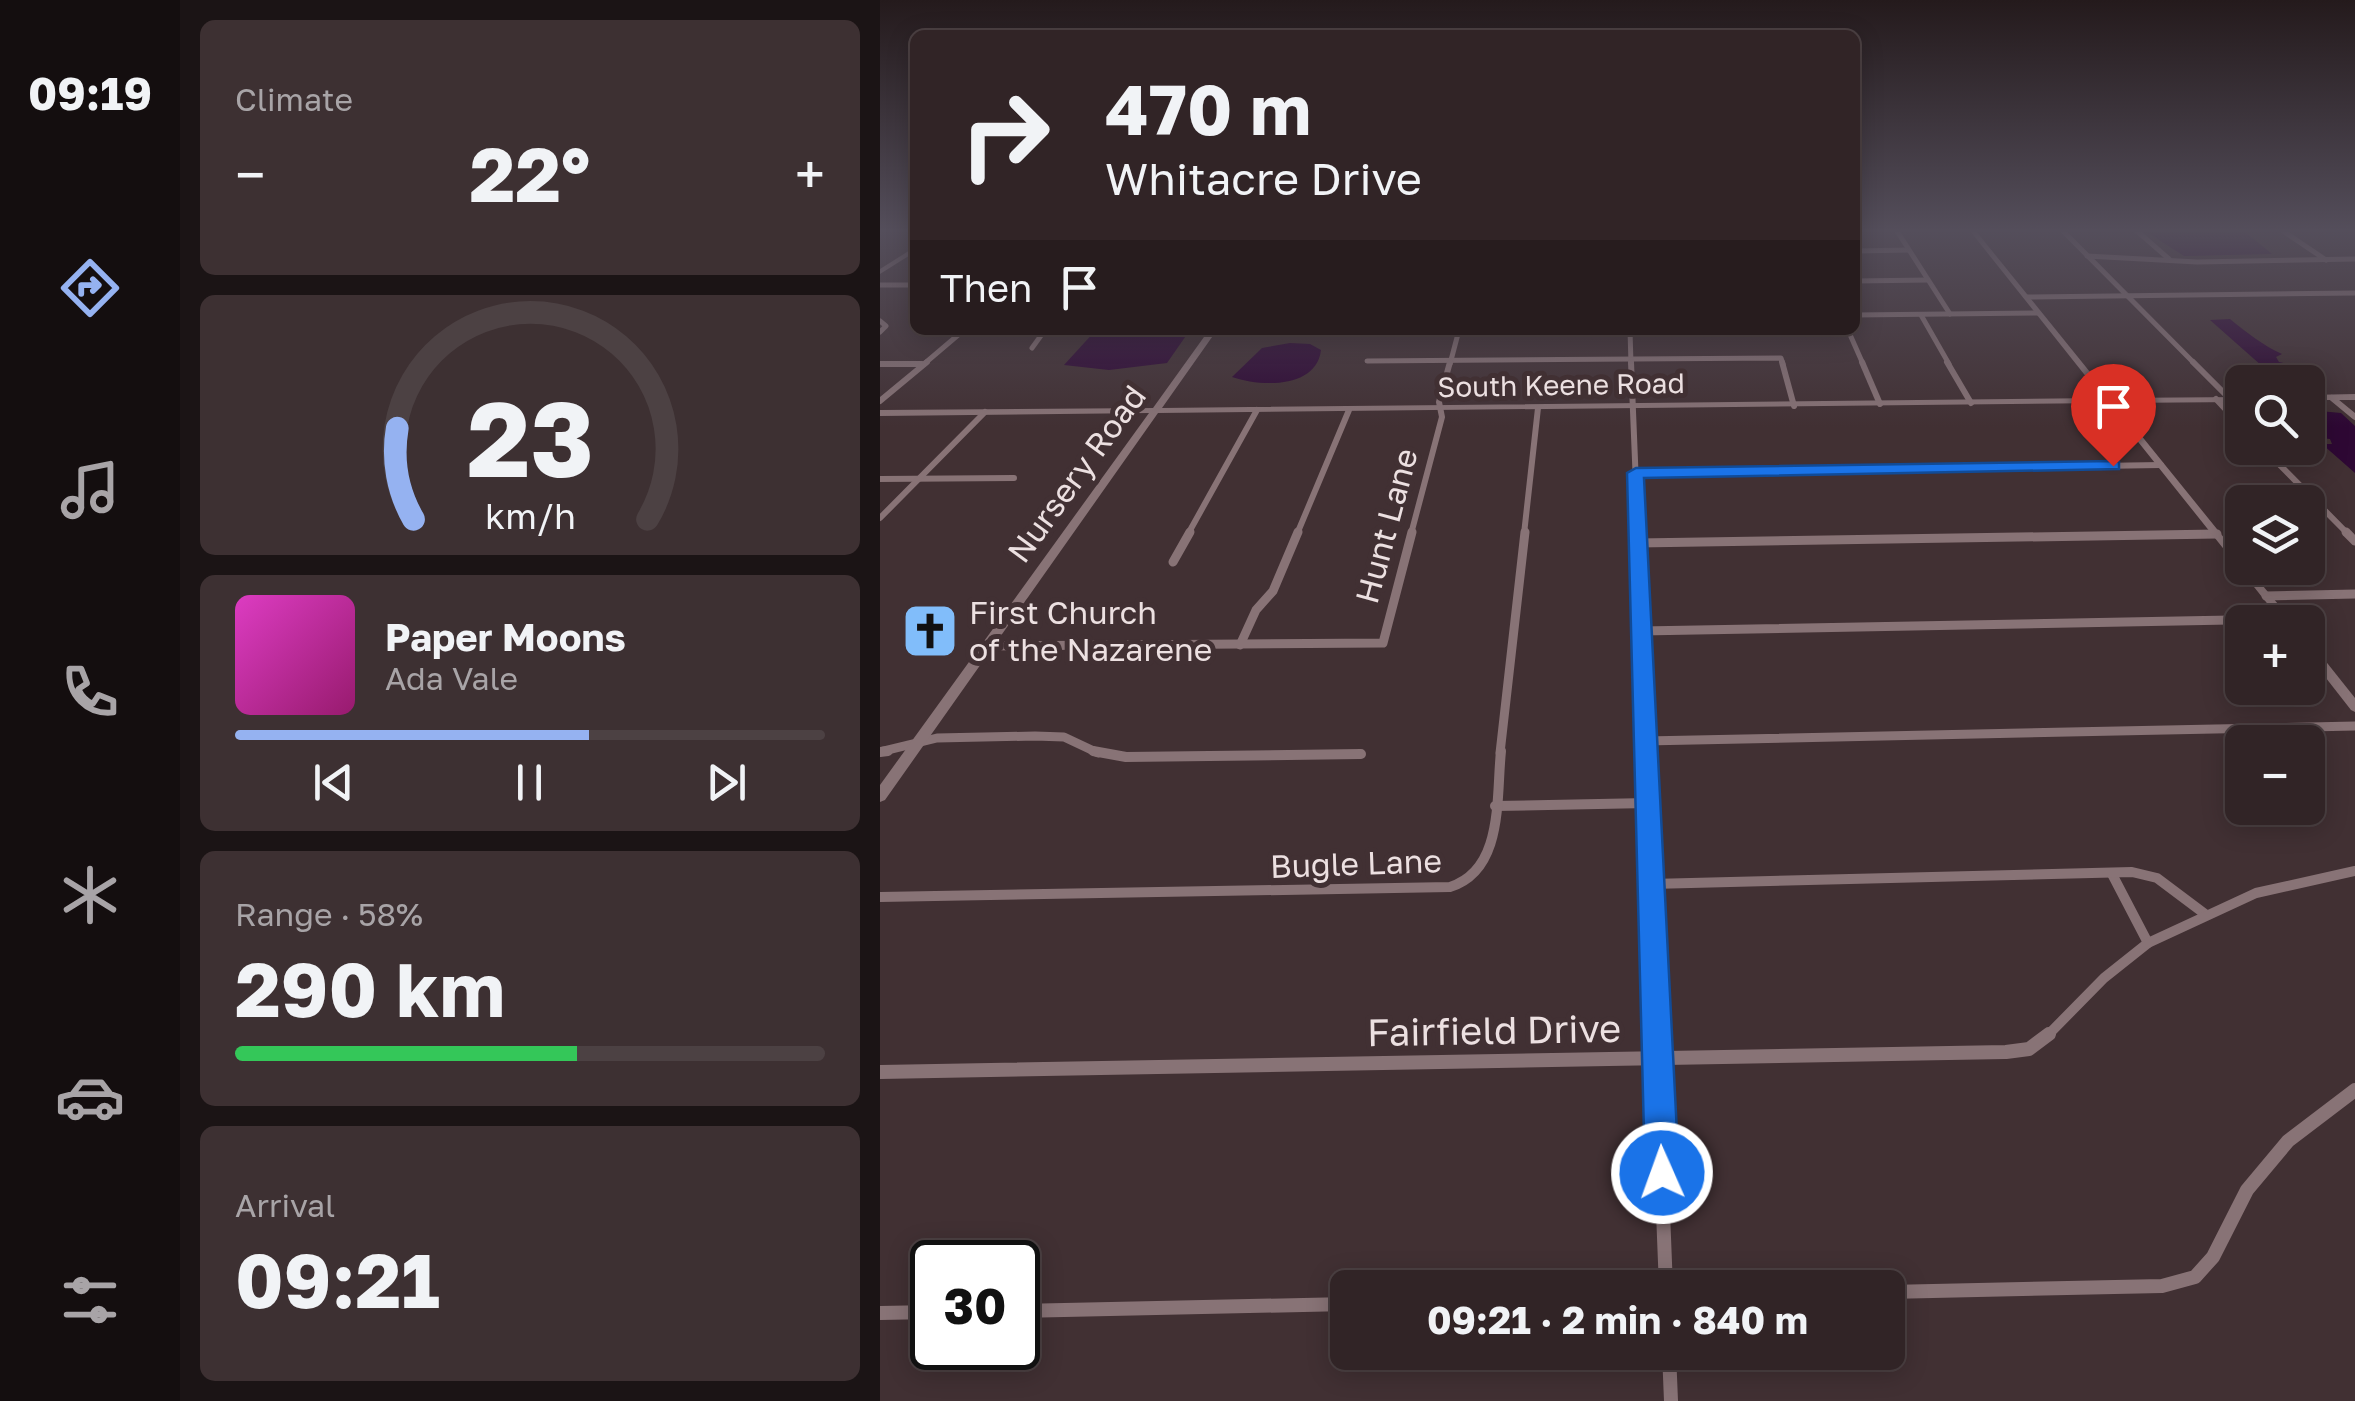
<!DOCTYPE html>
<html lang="en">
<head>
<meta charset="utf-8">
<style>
	body { margin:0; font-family:"Golos Text",sans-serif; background:#3d3032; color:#f1f3f6; height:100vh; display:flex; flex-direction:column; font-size:38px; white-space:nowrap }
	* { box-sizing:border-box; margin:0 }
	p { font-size:32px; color:#a8a4a7 }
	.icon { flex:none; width:55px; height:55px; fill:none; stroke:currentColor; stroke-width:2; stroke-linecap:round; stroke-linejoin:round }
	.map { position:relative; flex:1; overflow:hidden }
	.sheet { display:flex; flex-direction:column; gap:20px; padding:20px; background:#1b1415; width:700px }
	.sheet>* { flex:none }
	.hud { position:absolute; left:30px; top:30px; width:950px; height:305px; border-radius:15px; box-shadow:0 5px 25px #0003,0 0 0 2px #4c4143; background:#312426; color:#f1f3f6; overflow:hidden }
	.controls { position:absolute; left:1345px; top:365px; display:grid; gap:20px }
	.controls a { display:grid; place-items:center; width:100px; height:100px; border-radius:15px; background:#312426; box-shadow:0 5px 25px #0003,0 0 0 2px #4c4143; font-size:50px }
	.speed { position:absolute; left:30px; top:1240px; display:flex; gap:20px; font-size:50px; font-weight:700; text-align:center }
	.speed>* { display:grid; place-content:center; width:130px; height:130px; border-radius:50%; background:#312426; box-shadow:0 5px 25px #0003,0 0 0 2px #4c4143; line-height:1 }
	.speed .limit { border:5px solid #111; border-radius:15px; background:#fff; color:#111 }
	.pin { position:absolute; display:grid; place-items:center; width:85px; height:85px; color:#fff; margin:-102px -42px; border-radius:50% 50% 50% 0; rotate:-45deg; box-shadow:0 0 10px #0007 }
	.pin .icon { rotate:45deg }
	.me { position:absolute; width:110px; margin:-55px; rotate:358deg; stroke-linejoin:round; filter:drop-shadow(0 0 8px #0008) }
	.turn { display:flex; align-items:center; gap:35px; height:210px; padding:0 30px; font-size:45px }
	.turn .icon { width:130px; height:130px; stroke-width:2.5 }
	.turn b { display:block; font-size:70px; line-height:85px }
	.then { display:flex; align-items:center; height:95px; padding:0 30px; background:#0003; gap:20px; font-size:38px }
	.big { font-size:75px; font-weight:700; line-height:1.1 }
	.sheet .card { flex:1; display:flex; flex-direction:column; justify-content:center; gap:15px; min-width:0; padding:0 35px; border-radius:15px; background:#3d3032 }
	.sheet .dial { align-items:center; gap:0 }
	.dial svg { height:260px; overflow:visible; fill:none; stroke:#4c4143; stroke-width:7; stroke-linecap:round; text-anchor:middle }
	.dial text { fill:#f1f3f6; stroke:none }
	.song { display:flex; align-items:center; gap:30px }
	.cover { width:120px; height:120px; border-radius:15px; background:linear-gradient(135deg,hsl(310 70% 55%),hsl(320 70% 35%)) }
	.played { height:10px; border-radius:5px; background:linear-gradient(90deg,#95b2f1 60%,#4c4143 60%) }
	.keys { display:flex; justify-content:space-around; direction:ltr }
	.heat { display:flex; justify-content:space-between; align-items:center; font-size:55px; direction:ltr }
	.charge { height:15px; border-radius:8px; background:linear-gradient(90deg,#34c759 58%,#4c4143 0) }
	.trip { position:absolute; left:450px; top:1270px; width:575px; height:100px; border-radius:15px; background:#312426; box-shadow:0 5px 25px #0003,0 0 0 2px #4c4143; font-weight:700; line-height:100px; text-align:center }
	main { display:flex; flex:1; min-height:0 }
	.dock { display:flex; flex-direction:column; width:180px; justify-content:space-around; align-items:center; background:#140e0f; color:#a8a4a7 }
	.dock .icon { width:70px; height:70px }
	.dock .selected { color:#95b2f1 }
	.dock b { font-size:45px; color:#f1f3f6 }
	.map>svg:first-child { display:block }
</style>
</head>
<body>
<main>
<nav class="dock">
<b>09:19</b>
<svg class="icon selected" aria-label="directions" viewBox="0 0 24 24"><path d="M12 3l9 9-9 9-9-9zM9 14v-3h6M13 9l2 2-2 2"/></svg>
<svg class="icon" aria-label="music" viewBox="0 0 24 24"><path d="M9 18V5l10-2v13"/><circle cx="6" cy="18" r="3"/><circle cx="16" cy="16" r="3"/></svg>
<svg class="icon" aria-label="phone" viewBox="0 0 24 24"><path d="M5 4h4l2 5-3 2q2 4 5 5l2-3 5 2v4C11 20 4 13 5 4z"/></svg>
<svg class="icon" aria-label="climate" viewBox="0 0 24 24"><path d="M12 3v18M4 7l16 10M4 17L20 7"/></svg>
<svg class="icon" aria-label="car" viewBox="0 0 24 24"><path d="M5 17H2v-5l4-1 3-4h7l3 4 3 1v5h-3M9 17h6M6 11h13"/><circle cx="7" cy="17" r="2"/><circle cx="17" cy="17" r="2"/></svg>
<svg class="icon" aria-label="filters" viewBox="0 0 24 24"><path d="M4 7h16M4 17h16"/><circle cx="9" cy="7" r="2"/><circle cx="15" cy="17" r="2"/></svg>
</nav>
<section class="sheet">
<div class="card"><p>Climate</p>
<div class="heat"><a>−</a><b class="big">22°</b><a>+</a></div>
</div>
<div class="card dial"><svg viewBox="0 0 100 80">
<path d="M14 69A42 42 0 1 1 86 69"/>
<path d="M14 69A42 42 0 0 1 9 41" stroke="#95b2f1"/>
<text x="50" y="56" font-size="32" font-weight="700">23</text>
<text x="50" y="72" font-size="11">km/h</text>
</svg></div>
<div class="card">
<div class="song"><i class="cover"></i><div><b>Paper Moons</b><p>Ada Vale</p></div></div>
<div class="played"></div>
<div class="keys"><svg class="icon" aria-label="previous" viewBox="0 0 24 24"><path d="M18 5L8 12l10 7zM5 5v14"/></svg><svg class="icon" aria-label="pause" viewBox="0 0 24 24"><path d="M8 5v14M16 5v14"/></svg><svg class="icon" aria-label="next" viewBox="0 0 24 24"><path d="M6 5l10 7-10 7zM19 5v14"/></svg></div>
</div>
<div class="card"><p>Range · 58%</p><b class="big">290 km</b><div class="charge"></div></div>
<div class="card"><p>Arrival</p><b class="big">09:21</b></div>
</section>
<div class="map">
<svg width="1475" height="1401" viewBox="0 0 1475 1401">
	<rect width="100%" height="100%" fill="#413033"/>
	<g fill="#2e0834">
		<polygon points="1265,231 1364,231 1392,254 1304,256"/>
		<path d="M1350,319C1367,333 1384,346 1402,354L1396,357L1399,362L1416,366H1382L1330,320Z"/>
		<polygon points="216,330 310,330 287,363 229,370 184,365"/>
		<path d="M410,343L430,344L441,350C437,387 384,388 352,377L382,348Z"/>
		<polygon points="1428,410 1461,413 1475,426 1475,473 1442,444 1452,444 1450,439 1432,437 1428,431"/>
	</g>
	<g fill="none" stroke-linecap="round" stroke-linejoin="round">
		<g stroke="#887376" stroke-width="5">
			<polyline points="1017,231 1070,314"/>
			<polyline points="1183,231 1315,364"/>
			<polyline points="1257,231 1289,259"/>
			<polyline points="1403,231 1446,260"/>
			<polyline points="975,251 1029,250"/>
			<polyline points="1207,256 1317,262 1475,259"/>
			<polyline points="975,281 1048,280"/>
			<polyline points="0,285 35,285"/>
			<polyline points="1146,297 1475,293"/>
			<polyline points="975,315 1158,313"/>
			<polyline points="1041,315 1069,364"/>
			<polyline points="0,321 6,326 0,332"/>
			<polyline points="750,330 751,364"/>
			<polyline points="968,330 983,364"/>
			<polyline points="152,348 165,330"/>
			<polyline points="487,361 901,358 903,364"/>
			<polyline points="0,364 42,364"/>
			<polyline points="44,364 84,330"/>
			<polyline points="570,364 579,330"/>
		</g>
		<g stroke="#887376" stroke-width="6">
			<polyline points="751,362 758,534"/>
			<polyline points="902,362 914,406"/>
			<polyline points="982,362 1000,404"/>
			<polyline points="1067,362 1091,403"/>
			<polyline points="1313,362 1350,399"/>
			<polyline points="0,364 42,364"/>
			<polyline points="1452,398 1475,417"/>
			<polyline points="1336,399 1362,427"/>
			<polyline points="0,401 47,362"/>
			<polyline points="1383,448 1468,534"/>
			<polyline points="756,473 1281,465"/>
			<polyline points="0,479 134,478"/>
			<polyline points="0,518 105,412"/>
			<polyline points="308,534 377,410"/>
			<polyline points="417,534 469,410"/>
			<polyline points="531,534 562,417 559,402 570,362"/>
			<polyline points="644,534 658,408"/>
		</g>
		<g stroke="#887376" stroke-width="9">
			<polyline points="758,532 766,753"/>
			<polyline points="1466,532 1475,541"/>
			<polyline points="758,543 1337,534"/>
			<polyline points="293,562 310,532"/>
			<polyline points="1386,596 1475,594"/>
			<polyline points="761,631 1404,619"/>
			<polyline points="360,645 376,610 393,591 418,532"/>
			<polyline points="107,646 503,643 532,532"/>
			<polyline points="765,741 1475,726"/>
			<polyline points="0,752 57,738 155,736 184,737 218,753"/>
			<polyline points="620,753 645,532"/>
		</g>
		<g stroke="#887376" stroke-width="10">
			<polyline points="213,751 246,757 481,754"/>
			<polyline points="766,751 777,1037"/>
			<polyline points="0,752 8,751"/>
			<polyline points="615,806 768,803"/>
			<polyline points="1232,874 1268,943"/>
			<polyline points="771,884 1252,872 1277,878 1325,914"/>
			<path d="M0,897L570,887C624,870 616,798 621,751"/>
			<polyline points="1166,1037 1224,978 1268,943 1376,893 1475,871"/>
		</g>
		<g stroke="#887376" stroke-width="14">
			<polyline points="776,1034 786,1288"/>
			<polyline points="0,1072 1126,1052 1149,1049 1169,1034"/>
			<polyline points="1008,1292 1282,1286 1315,1277 1333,1257 1367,1190 1408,1141 1475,1090"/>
			<polyline points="138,1311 468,1304"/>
			<polyline points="0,1313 52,1312"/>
			<polyline points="789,1352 791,1401"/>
		</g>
		<g fill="#887376" fill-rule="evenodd">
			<polygon points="1090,231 1096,231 1231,398 1362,397 1362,402 1235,403 1362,560 1362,568 1368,568 1413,622 1402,622 1227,403 278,413 5,800 0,802 0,785 269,413 0,416 0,410 273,408 329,330 337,330 282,408 1223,398"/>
			<polygon points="35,247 35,252 0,274 0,269"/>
			<polygon points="1475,394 1475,400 1428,400 1428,395"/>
			<polygon points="1428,643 1432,644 1475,698 1475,712 1471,710 1428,655"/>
		</g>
	</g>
	<linearGradient id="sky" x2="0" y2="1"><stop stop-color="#241a1c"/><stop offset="0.54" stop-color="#544e5b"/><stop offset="1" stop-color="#544e5b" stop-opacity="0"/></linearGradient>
	<rect width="1475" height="427" fill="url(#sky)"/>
	<polygon fill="#1a73e8" stroke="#114b97" stroke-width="2.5" points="1233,461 1239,462 1239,469 764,478 799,1173 794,1185 782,1190 770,1185 765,1173 747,473 756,468"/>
	<defs>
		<g id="church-square" transform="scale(2.875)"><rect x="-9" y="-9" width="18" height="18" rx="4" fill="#81bdfa" stroke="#413033"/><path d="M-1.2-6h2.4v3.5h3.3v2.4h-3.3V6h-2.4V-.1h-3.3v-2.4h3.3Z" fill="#111"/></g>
	</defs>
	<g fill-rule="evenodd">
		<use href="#church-square" x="50" y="631"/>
	</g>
	<g text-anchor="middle" stroke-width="10" stroke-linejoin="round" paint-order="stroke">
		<g font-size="28" fill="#ece0e1" stroke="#413033">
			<text transform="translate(681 385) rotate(-1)" y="10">South Keene Road</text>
		</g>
		<g font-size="32" fill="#ece0e1" stroke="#413033">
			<text transform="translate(197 474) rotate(-54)" y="11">Nursery Road</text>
			<text transform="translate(507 526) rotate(-75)" y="11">Hunt Lane</text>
			<text transform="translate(476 864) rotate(-2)" y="11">Bugle Lane</text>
		</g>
		<g font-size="32" fill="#ece0e1" stroke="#413033" text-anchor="start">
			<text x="89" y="624">First Church<tspan x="89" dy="37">of the Nazarene</tspan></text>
		</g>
		<g font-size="38" fill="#ece0e1" stroke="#413033">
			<text transform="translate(614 1031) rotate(-1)" y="13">Fairfield Drive</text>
		</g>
	</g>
</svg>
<div class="controls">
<a><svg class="icon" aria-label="search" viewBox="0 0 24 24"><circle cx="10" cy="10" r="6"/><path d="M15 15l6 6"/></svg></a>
<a><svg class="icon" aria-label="layers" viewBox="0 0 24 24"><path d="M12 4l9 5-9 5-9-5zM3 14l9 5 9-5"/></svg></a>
<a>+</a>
<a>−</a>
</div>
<div class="speed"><div class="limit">30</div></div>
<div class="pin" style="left:1233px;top:466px;background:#d93025"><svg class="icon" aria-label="arrive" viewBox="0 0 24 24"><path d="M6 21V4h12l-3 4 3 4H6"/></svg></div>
<svg class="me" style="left:782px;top:1173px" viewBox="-20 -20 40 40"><circle r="17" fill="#1a73e8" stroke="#fff" stroke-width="3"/><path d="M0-11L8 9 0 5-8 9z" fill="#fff"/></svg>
<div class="trip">09:21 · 2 min · 840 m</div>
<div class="hud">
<div class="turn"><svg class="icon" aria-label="right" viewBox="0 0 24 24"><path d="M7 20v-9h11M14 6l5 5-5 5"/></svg><div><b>470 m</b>Whitacre Drive</div></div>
<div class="then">Then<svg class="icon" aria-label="arrive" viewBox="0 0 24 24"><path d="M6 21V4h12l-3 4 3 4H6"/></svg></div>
</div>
</div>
</main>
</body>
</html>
